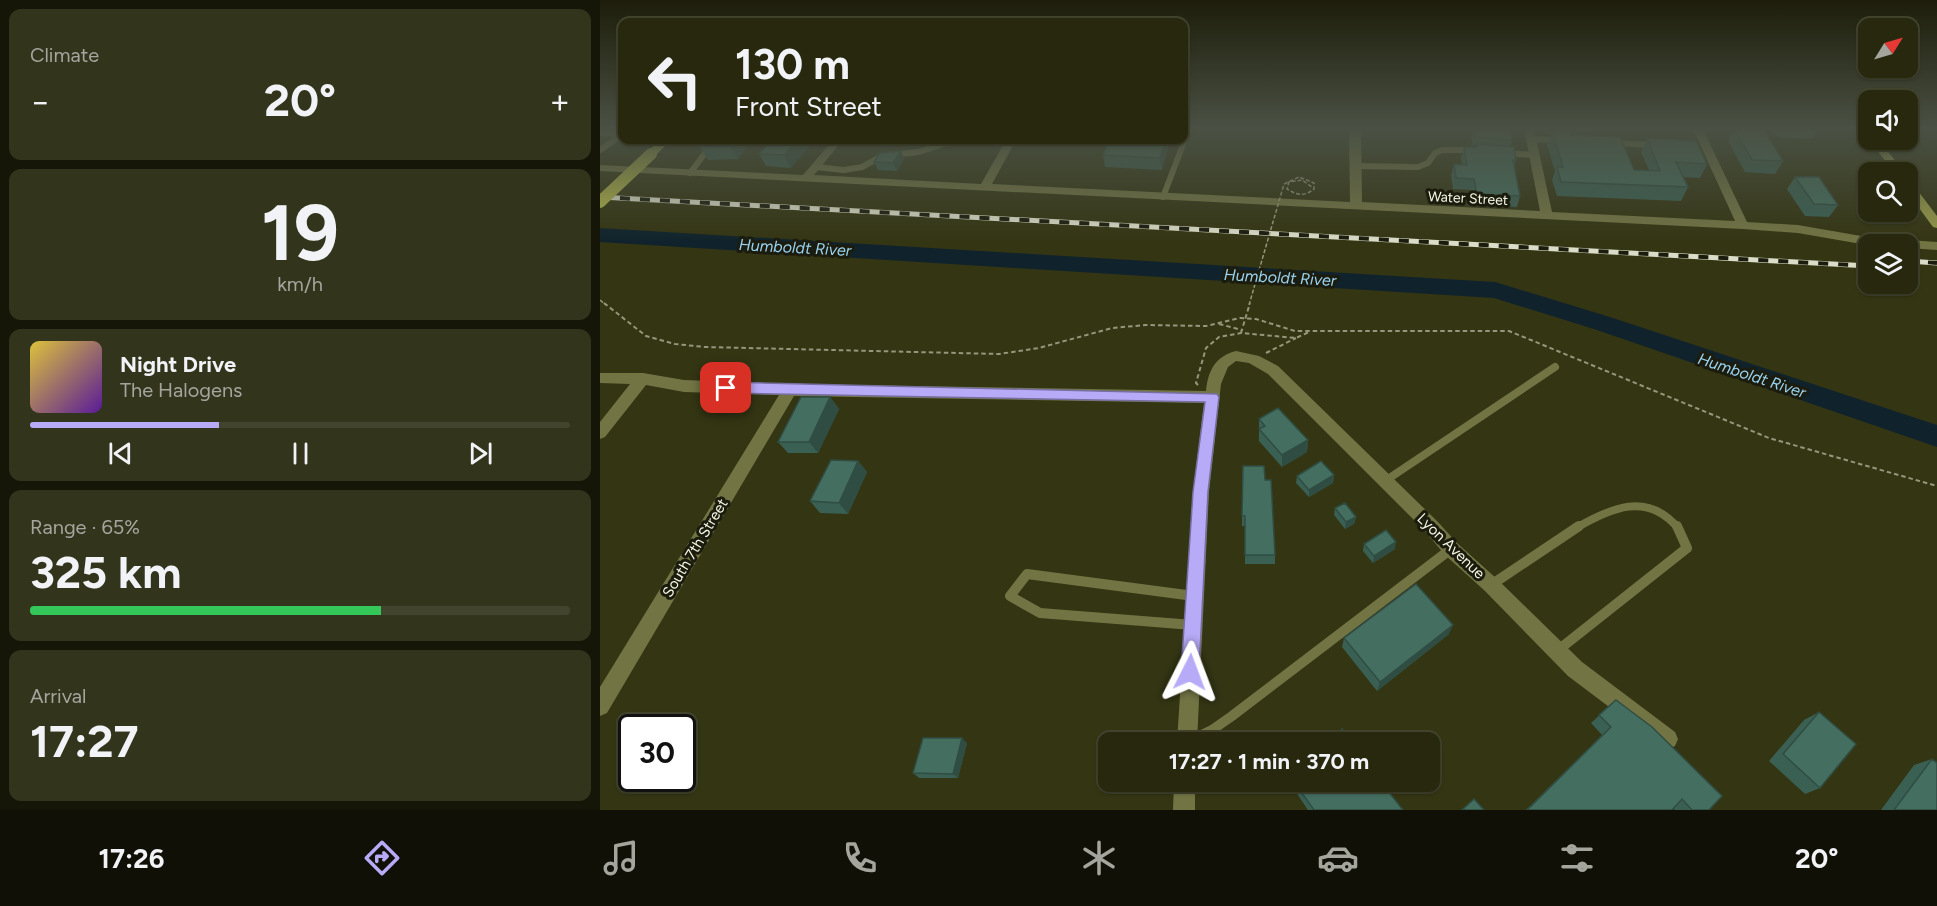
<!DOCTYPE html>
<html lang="en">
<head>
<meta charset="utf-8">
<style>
	body { margin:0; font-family:Figtree,sans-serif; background:#33341c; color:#f1f3f6; height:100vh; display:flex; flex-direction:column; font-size:22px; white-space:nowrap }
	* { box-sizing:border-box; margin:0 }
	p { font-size:20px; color:#a4a69e }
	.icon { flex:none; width:33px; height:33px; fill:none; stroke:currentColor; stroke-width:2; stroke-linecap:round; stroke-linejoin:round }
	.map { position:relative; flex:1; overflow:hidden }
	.panel { display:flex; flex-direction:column; gap:9px; padding:9px; background:#151608; width:600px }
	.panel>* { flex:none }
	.guide { position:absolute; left:18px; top:18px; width:570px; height:126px; border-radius:12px; box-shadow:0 2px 4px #0004,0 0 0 2px #43442e; background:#27280e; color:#f1f3f6; overflow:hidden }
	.needle { width:39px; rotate:53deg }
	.buttons { position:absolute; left:1258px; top:18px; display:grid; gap:12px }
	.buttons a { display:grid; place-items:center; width:60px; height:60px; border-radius:12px; background:#27280e; box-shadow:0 2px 4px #0004,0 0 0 2px #43442e; font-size:30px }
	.speed { position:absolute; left:18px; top:714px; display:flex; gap:12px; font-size:30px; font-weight:700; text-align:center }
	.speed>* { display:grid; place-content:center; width:78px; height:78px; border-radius:50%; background:#27280e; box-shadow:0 2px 4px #0004,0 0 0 2px #43442e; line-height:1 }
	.speed .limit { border:3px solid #111; border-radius:9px; background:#fff; color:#111 }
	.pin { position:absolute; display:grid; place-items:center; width:51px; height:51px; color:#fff; margin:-26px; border-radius:12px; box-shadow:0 3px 9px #0006 }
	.me { position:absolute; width:66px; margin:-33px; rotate:3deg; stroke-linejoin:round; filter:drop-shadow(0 0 4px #0008) }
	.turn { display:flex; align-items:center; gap:21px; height:126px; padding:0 18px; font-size:27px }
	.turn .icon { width:78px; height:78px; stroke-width:2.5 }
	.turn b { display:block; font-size:42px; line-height:51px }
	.big { font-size:45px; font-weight:700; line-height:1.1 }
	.panel .card { flex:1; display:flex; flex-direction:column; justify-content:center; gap:9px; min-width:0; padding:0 21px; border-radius:12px; background:#33341c }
	.panel .dial { align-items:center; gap:0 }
	.dial b { font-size:78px; line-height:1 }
	.song { display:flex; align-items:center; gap:18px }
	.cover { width:72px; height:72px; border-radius:9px; background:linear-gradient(135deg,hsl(50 70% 55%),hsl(270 70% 35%)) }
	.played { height:6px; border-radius:3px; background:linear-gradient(90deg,#b7abf8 35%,#43442e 35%) }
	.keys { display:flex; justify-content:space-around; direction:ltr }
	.heat { display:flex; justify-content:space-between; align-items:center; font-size:33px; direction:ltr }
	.charge { height:9px; border-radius:4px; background:linear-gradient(90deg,#34c759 65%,#43442e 0) }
	.trip { position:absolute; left:498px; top:732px; width:342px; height:60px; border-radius:12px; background:#27280e; box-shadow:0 2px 4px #0004,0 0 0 2px #43442e; font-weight:700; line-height:60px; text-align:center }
	.dock { display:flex; height:96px; justify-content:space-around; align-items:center; background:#101006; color:#a4a69e }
	.dock .icon { width:42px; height:42px }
	.dock .active { color:#b7abf8 }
	.dock b { font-size:27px; color:#f1f3f6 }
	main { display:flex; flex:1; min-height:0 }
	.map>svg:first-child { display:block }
</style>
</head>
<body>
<main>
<section class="panel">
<div class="card"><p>Climate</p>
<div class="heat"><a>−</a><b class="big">20°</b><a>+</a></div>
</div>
<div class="card dial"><b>19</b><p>km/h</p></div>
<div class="card">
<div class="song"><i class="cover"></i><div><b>Night Drive</b><p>The Halogens</p></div></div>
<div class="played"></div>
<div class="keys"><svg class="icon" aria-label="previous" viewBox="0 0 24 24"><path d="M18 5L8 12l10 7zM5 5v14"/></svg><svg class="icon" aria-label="pause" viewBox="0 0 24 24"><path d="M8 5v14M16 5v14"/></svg><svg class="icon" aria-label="next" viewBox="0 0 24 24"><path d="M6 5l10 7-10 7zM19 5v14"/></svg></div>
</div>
<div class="card"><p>Range · 65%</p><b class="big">325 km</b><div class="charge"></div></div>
<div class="card"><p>Arrival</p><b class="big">17:27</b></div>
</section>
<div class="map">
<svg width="1337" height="810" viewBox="0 0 1337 810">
	<rect width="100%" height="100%" fill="#343513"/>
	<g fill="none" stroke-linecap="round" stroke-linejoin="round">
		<polygon fill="#10232c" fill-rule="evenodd" points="0,228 895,282 1013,318 1337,425 1337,447 997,330 894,298 0,242"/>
		<polyline stroke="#95967b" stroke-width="1.5" stroke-dasharray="4 2" stroke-linecap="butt" points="0,300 6,305"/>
		<g stroke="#95967b" stroke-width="2" stroke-dasharray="4.5 3" stroke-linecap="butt">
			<polyline points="4,303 46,336 75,344 105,347 399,354 439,348 512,328 546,325 606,326 640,318 656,319 695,331 909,331 1169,438 1337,486"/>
			<polyline points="619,324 642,330"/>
			<polyline points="666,353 696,338"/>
			<polyline points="598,385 596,383 606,348 619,337 641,333 696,338 709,332"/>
		</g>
		<g stroke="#727444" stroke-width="6">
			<polyline points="0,133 22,134"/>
			<polyline points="931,139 956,140"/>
			<polyline points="1013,143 1052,145"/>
			<polyline points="0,150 22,135"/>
			<polyline points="906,153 934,155"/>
			<polyline points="756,166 818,167 828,163 835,153 842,150 873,150"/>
			<polyline points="216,167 244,170 262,167 282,156 319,152 355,140"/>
			<polyline points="90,173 115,140"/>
			<polyline points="563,197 589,129"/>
		</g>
		<g stroke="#727444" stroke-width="8">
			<polyline points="785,481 955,367"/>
			<path d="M976,528C1011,508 1047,491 1078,528"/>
		</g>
		<g stroke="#727444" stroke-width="10">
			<polyline points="891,585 979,526"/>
			<polyline points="593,625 440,613 410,596 427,574 594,596"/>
			<polyline points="957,651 1087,548 1077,526"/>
			<polyline points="587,742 612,730 632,716 851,549"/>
		</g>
		<g fill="#727444" fill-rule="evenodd">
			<polygon points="749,129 761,129 762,202 940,211 924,129 934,129 952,212 1135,221 1093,129 1103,129 1147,222 1198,225 1267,237 1337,242 1337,250 1308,248 1308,244 1267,245 1198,233 1143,229 0,171 0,165 203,175 233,140 243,140 214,175 381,184 406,140 416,140 392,184 750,202"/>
			<path d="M636,351L659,356L678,366L837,521L857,543L897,579L982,662L1075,732L1078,739L1075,746L1068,749L1061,746L968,676L885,591L845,555L825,531L668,374L649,363L636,361L628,367L621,384L609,492L597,742H577L593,492L604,403L194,396L7,713L0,716V687L179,395L84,392L46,385L5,437L0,439V422L30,384L0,383V373H43L84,380L190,384L606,391C608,370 616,356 636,351Z"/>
			<polygon points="574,782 595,782 595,810 573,810"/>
		</g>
		<g fill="#969949" fill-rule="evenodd">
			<polygon points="1269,140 1279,140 1304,172 1294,172"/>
			<polygon points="1308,182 1312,183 1337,216 1337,228 1333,227 1308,193"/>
		</g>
		<polygon fill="#b1b44b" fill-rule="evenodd" points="60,140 71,140 55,156 47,156 47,152"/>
		<g stroke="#dcddc8" stroke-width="5">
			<g id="rail">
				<polyline points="0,197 1269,266"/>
				<polyline points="1308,261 1337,263"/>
			</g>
		</g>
		<use href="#rail" stroke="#1b1c0d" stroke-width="4" stroke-dasharray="10" stroke-linecap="butt"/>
		<path stroke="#95967b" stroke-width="1.5" stroke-dasharray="4 2" stroke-linecap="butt" d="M649,305L684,184L699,177L714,183V189C704,197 697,195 687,189L689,182L702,180L712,187"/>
		<polyline stroke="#95967b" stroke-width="2" stroke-dasharray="4.5 3" stroke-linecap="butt" points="641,333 650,303"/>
		<polyline stroke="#b1b44b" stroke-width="12" points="0,202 51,154"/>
	</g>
	<g fill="#3a5f53">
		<polygon points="873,129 912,140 910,147 916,160 914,167 920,196 917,207 874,205 871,190 853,189 851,175 854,164 862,164 861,158 864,147 876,147 877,145 873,145 871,136"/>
		<polygon points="942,129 964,129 963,132 971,135 1034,170 1049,170 1041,152 1047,138 1107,164 1100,178 1082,177 1088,187 1081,201 957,196 952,180 955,171 947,145 951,135 944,134"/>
		<polygon points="1134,129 1183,161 1175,174 1145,172 1128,141"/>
		<polygon points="1172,129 1218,129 1212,139 1177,137"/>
		<polygon points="106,140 151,140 138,159 108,160 100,147"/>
		<polygon points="172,140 214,140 191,168 166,166 159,154"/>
		<polygon points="509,140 567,140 568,148 562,170 505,167 503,155"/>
		<polygon points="301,151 304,159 297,171 278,170 274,162"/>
		<polygon points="1195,177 1238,205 1229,217 1205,216 1187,189"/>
		<polygon points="230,397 239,409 218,453 188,453 178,442"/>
		<polygon points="659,419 708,440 707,452 682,467 659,441"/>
		<polygon points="258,461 267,472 248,514 220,513 210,501"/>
		<polygon points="734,475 733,483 709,497 696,483 697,476"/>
		<polygon points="665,480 675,555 675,564 645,564 645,526 642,526 642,516"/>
		<polygon points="735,508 756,517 754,524 745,529 734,515"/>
		<polygon points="764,544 795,549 773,563 763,551"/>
		<polygon points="849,634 777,691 742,647 744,638"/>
		<polygon points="1016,700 1109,810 1075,810 1073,808 1072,810 926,810 1002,735 991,723"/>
		<polygon points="1219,712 1220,788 1205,794 1169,761 1204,720"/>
		<polygon points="367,743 358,778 319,778 313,773"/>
		<polygon points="1332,759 1337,810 1281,810 1314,765"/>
		<polygon points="689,782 781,782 803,810 708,810"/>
	</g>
	<g fill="#304d43">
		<polygon points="135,140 151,140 138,159 130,146"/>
		<polygon points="198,140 214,140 191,168 184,155"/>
		<polygon points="566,140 567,140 568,148 562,170 560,158"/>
		<polygon points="301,151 304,159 297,171 293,163"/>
		<polygon points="230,397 239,409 218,453 209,442"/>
		<polygon points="708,440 707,452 682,467 682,455"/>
		<polygon points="258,461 267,472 248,514 239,503"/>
		<polygon points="734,475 733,483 709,497 709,490"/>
		<polygon points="756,517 754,524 745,529 746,522"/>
		<polygon points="796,542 795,549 773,563 774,556"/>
		<polygon points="853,625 849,634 777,691 780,682"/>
		<polygon points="362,738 367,743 358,778 353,774"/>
	</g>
	<g fill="#446e60" stroke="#304d43" stroke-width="1.5">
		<polygon points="873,129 910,130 912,140 875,137"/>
		<polygon points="1134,129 1164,130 1183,161 1152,160"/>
		<polygon points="952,131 970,132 971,135 1020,137 1034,170 1060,171 1047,138 1096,141 1107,164 1076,162 1088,187 961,182 957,167 963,167"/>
		<polygon points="106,140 135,140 130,146 100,147"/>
		<polygon points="172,140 198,140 184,155 159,154"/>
		<polygon points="509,140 566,140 560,158 503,155"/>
		<polygon points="877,144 914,147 916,160 913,160 920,196 877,194 874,179 856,178 854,164 867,165 864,147 877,147"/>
		<polygon points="301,151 293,163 274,162 280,153"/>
		<polygon points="1195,177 1219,177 1238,205 1214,204"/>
		<polygon points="201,397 230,397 209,442 178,442"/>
		<polygon points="678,408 708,440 682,455 659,429 665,426 659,419"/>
		<polygon points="231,460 258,461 239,503 210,501"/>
		<polygon points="721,461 734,475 709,490 697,476"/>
		<polygon points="643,466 664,466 665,480 671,480 675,555 645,555 645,516 642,516"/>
		<polygon points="745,503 756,517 746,522 735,508"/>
		<polygon points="786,530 796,542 774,556 764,544"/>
		<polygon points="816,584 853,625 780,682 744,638"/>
		<polygon points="1016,700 1052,727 1122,796 1109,810 1092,810 1082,799 1072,810 927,810 1011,727 999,715"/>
		<polygon points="1219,712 1256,744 1220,788 1183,754"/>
		<polygon points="742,729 752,742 725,742"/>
		<polygon points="323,738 362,738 353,774 313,773"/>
		<polygon points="1332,759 1337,763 1337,810 1294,810"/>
		<polygon points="694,782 781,782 803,810 714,810"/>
		<polygon points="874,799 884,810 862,810"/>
	</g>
	<linearGradient id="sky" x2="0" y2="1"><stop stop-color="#1d1d0a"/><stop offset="0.53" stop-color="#4a5144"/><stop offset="1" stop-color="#4a5144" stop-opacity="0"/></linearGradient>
	<rect width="1337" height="242" fill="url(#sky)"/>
	<polygon fill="#b7abf8" stroke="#776fa1" stroke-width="1.5" points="126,382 617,394 619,397 608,492 599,672 596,678 590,681 584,678 581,672 593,492 605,402 126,393 119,388"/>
	<g text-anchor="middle" stroke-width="6" stroke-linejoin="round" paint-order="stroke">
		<g font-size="14" fill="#f5f6e3" stroke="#1b1c0d">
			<text transform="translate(868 198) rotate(3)" y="5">Water Street</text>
		</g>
		<g font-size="15" fill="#f5f6e3" stroke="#1b1c0d">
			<text transform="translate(851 546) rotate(44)" y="5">Lyon Avenue</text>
			<text transform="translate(95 548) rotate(-59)" y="5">South 7th Street</text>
		</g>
		<g font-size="16" font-style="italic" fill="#99d3f1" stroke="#1b1c0d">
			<text transform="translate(195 247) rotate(3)" y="6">Humboldt River</text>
			<text transform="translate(680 277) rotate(3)" y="6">Humboldt River</text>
			<text transform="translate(1152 375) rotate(18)" y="6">Humboldt River</text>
		</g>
	</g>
</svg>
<div class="buttons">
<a><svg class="needle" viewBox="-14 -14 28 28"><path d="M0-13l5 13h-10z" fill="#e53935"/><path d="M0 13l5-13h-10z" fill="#a4a69e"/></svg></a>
<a><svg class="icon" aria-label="sound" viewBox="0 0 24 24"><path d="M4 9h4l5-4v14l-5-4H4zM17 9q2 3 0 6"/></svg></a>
<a><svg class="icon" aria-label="search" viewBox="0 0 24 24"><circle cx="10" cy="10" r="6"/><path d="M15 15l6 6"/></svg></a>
<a><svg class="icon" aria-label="layers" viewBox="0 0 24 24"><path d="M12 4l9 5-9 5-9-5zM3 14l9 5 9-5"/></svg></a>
</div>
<div class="speed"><div class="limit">30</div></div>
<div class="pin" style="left:126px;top:388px;background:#d93025"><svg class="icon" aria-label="arrive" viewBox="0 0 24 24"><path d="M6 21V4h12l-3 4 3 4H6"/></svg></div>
<svg class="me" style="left:590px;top:672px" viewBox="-20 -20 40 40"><path d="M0-17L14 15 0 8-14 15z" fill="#b7abf8" stroke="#fff" stroke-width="4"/></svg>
<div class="trip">17:27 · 1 min · 370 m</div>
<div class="guide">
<div class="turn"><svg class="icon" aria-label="left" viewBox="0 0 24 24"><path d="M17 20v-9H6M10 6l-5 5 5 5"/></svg><div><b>130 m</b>Front Street</div></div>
</div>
</div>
</main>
<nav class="dock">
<b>17:26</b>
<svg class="icon active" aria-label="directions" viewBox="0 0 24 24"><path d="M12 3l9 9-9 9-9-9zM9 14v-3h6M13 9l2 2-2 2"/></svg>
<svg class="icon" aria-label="music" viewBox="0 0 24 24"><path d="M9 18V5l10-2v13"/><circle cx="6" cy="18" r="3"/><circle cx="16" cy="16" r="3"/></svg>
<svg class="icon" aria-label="phone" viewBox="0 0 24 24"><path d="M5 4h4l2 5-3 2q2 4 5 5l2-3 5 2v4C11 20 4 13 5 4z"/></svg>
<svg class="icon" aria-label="climate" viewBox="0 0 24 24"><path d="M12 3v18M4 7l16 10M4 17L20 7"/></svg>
<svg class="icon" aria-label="car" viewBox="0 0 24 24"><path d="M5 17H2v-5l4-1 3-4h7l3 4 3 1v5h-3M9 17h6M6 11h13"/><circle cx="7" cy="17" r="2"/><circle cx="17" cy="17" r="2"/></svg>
<svg class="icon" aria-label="filters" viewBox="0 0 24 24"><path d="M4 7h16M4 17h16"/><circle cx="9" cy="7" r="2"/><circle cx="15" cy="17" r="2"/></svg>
<b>20°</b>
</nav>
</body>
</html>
